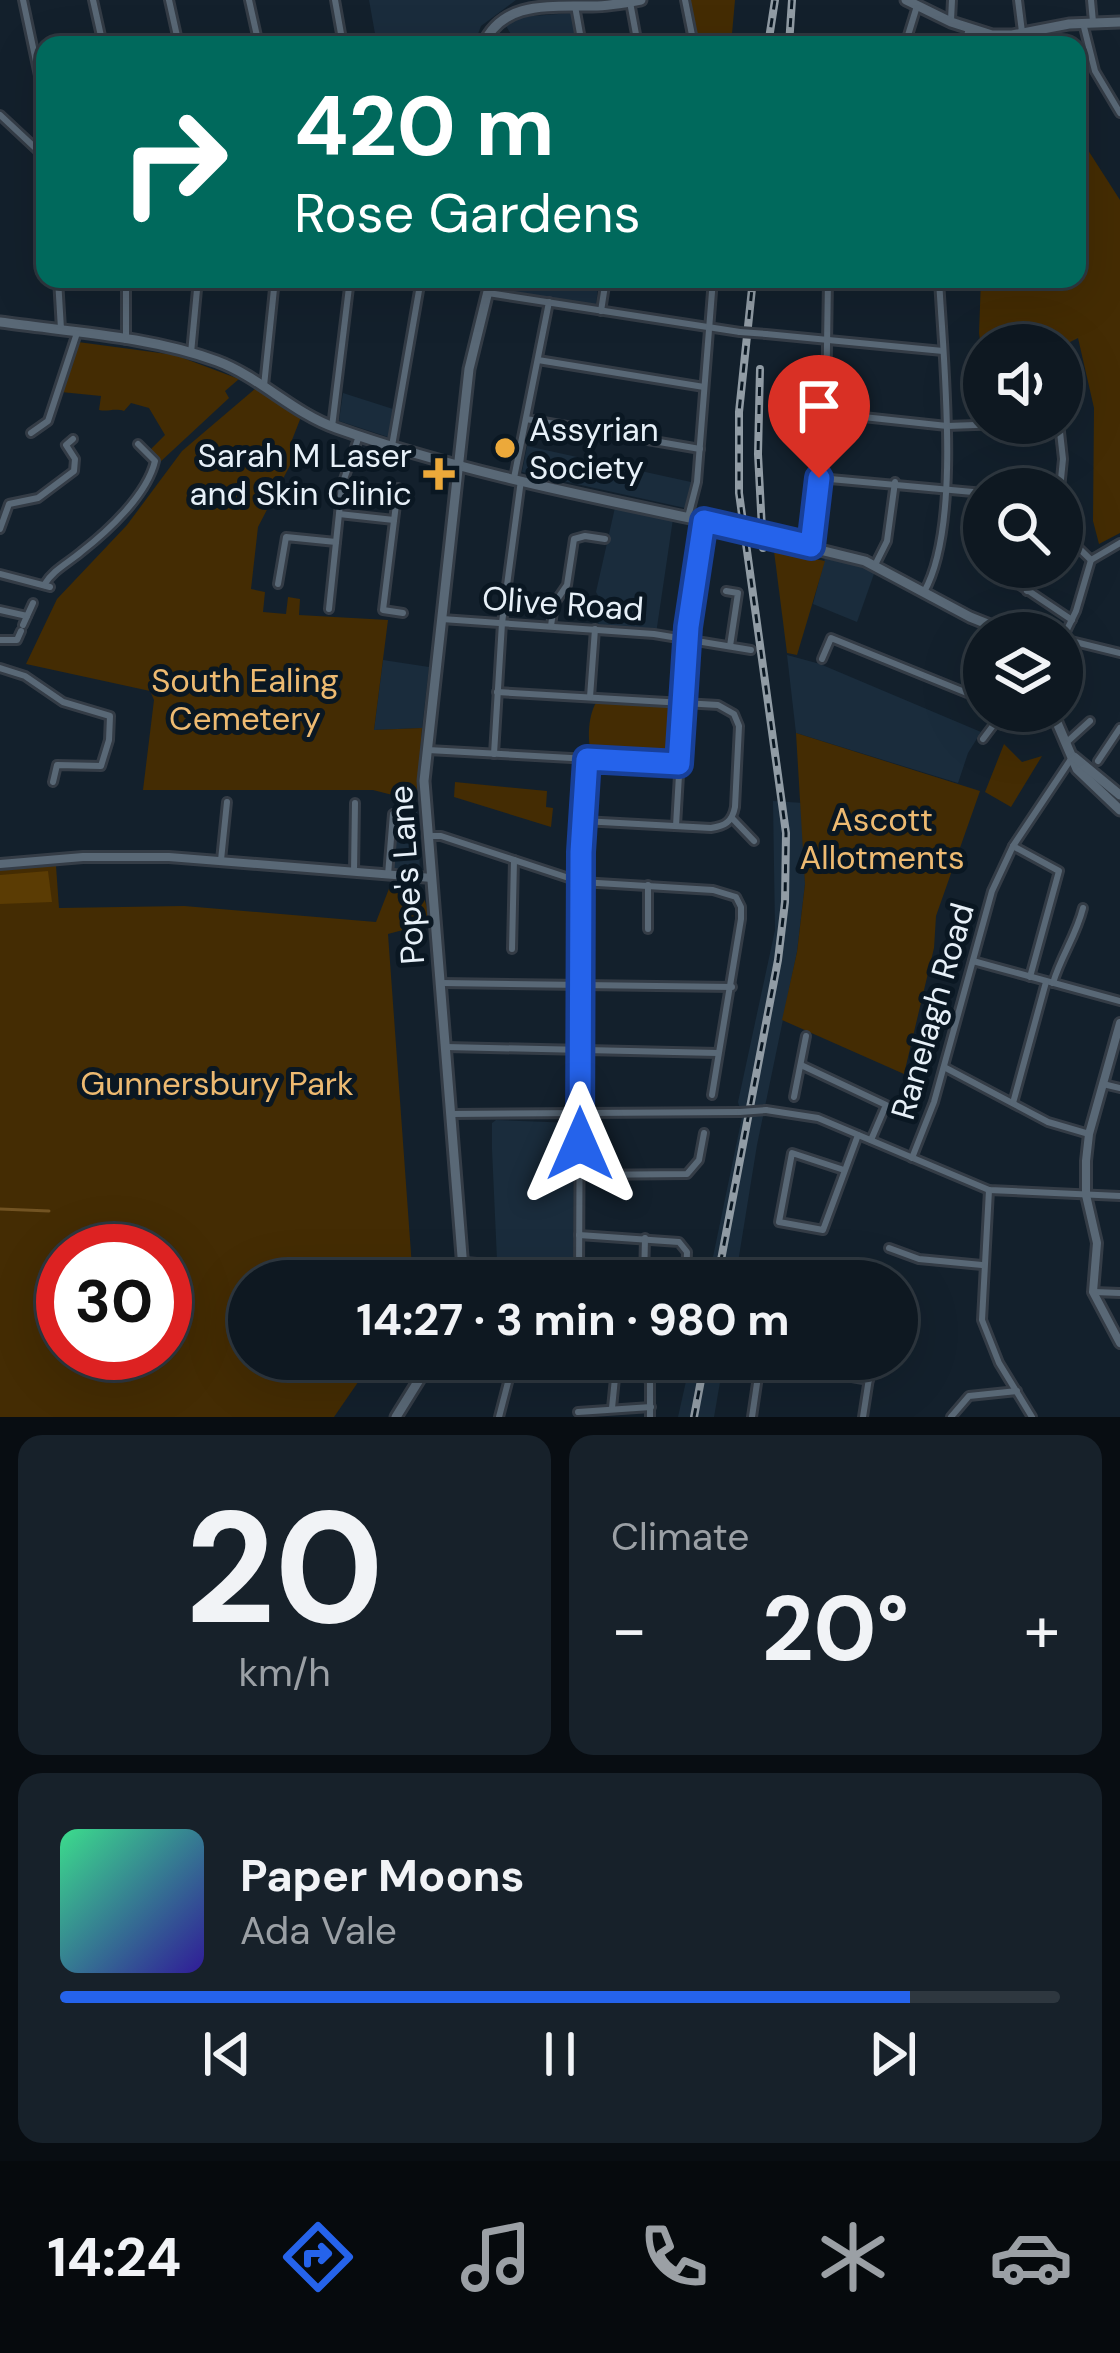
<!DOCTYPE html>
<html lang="en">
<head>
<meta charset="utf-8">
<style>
	body { margin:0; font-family:"DM Sans",sans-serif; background:#17212a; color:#f1f3f6; height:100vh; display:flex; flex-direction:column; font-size:45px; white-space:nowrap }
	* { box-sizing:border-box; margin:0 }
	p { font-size:39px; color:#9ba0a5 }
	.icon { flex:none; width:66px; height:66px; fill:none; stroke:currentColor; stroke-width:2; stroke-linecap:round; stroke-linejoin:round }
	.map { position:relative; height:1417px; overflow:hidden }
	.details { display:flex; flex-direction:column; gap:18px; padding:18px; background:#080d12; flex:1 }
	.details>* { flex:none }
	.banner { position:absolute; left:36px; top:36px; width:1050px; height:252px; border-radius:24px; box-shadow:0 12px 48px #0002,0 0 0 3px #2e373f; background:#00695c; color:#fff; overflow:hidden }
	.tools { position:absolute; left:963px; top:324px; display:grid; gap:24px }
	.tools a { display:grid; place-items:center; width:120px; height:120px; border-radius:50%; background:#0e1821; box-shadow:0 12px 48px #0002,0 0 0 3px #2e373f; font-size:60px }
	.speed { position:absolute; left:36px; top:1224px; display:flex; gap:24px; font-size:60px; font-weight:700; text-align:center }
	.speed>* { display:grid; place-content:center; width:156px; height:156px; border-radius:50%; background:#0e1821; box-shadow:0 12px 48px #0002,0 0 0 3px #2e373f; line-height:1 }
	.speed .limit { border:18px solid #d22; background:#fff; color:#111 }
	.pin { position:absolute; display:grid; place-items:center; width:102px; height:102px; color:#fff; margin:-123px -51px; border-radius:50% 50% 50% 0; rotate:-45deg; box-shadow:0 0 12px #0007 }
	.pin .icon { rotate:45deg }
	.me { position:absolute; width:132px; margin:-66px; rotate:0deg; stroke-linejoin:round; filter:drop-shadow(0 0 9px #0008) }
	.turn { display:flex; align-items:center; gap:42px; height:252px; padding:0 60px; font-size:54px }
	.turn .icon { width:156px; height:156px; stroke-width:2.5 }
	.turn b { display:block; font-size:84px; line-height:102px }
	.big { font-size:90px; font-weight:700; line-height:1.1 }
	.details .widget { flex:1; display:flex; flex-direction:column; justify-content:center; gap:18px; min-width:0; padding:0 42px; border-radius:24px; background:#17212a }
	.details .dial { align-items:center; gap:0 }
	.dial b { font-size:156px; line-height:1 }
	.song { display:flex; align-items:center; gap:36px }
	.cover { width:144px; height:144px; border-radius:18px; background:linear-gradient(135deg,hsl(150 70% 55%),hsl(250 70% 35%)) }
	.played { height:12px; border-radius:6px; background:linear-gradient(90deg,#2563eb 85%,#2e373f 85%) }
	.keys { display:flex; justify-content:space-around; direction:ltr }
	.heat { display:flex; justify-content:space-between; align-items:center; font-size:66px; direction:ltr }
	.details .tiles { flex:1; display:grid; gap:18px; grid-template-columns:1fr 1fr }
	.widget:last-child { grid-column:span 2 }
	.trip { position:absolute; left:228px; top:1260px; width:690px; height:120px; border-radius:60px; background:#0e1821; box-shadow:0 12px 48px #0002,0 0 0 3px #2e373f; font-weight:700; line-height:120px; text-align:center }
	.tab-bar { display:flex; height:192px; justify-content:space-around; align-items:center; background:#060a0d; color:#9ba0a5 }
	.tab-bar .icon { width:84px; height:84px }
	.tab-bar .on { color:#2563eb }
	.tab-bar b { font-size:54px; color:#f1f3f6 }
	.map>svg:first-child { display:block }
</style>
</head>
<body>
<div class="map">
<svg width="1120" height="1417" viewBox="0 0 1120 1417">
	<rect width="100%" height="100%" fill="#13202c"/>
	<g fill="#1a2c3c">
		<polygon points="369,0 516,0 481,26 475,42 377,45"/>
		<polygon points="571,13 575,35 538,45 517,45 505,24 520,17"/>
		<polygon points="498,279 599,279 596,305 496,289"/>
		<polygon points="343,393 393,409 388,437 339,421"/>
		<polygon points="527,446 691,482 685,508 522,472"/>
		<polygon points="616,503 673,519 656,634 598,625 601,601 596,592"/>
		<polygon points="826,554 875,571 857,622 813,604"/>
		<polygon points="787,655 820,664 981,732 968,753 958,783 796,733"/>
		<polygon points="383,660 429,667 422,728 374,730"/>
		<polygon points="773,801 803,803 805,884 797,952 757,1145 735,1281 708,1281 742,1117 738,1102 775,930"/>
		<polygon points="417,810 420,870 387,872 390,814"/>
		<polygon points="496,1120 574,1123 573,1265 497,1260 492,1149 492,1123"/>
		<polygon points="691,1359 724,1359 714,1417 678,1417"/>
	</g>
	<g fill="#442c03" fill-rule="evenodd">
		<polygon points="690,0 735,0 731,45 698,45"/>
		<polygon points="1077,133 1120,200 1120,533 1099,544 1093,521 1094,408 1078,338 1062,346 984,345 984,371 979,333 981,279 1077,279"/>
		<path d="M78,342L175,355L239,379L225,391L229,398L159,463L150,450L165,435L149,408L131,403L124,411C114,408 108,412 99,410L101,396L61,392L72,367Z"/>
		<polygon points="256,388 301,417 292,440 300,446 258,527 251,589 265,592 263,612 286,614 288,597 300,599 299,615 388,620 374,730 422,728 416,801 373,790 143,790 154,700 150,691 26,664 57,599 127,525 182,451"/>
		<polygon points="774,551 825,561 797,655 787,653"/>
		<path d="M598,700L673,704L679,709L676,757L671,761L593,757C586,743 588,712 598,700Z"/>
		<polygon points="796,733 980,791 936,916 934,948 904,1074 782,1020 797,952 805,884"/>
		<polygon points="1004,744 1022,762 1042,756 1011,807 985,792"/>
		<polygon points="455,782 547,791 546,807 553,808 551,827 454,797"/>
		<path d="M56,866L59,908L184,906L376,922L392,881C420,885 427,895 429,923L388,934L413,1281H249V1359H374L334,1417H0V870ZM63,1251H165V1353H63Z"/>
	</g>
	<polygon fill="#5b3c04" points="48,871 52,902 0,904 0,875"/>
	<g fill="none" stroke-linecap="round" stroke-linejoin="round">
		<polyline stroke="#725322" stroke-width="3" points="0,1209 49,1211"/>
		<g stroke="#343c46" stroke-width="12">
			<g id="minor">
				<polyline points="23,0 45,104"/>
				<polyline points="93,0 103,45"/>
				<polyline points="169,0 179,45"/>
				<polyline points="249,0 259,45"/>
				<polyline points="335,0 343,45"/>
				<polyline points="685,0 694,45"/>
				<polyline points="1018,0 1022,32"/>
				<polyline points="1091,0 1093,22"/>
				<polyline points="630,2 638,45"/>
				<polyline points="575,6 582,45"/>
				<polyline points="951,20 952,0"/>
				<polyline points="1083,23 1095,71 1120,113"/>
				<polyline points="905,45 917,6"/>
				<polyline points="964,45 969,29"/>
				<polyline points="0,115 45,157"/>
				<polyline points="58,279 61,329"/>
				<polyline points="488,293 740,332"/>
				<polyline points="601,311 606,279"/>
				<polyline points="766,334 943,351"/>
				<polyline points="126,340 126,279"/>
				<polyline points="191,353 198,279"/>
				<polyline points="538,360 704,387"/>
				<polyline points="264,386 275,279"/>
				<polyline points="826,413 947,426 1035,423"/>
				<polyline points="526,419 700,449"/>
				<polyline points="1059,423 1063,459 1060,489"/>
				<polyline points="332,427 350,279"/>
				<polyline points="31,433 48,421 77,333"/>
				<polyline points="392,446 421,279"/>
				<polyline points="514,478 549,302"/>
				<polyline points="819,478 984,493"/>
				<polyline points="398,488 383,610 403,613"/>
				<polyline points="339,514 394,520"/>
				<polyline points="688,517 697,482 713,279"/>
				<polyline points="0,529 9,504 38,498 74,471 75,459 66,445 73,439"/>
				<polyline points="1062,532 1091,560"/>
				<polyline points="811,546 826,413 828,279"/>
				<polyline points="875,565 887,541 895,482"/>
				<polyline points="993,567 1072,620"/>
				<polyline points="0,574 50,587"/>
				<polyline points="278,584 286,537 336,542"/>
				<path d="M44,585C53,570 68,563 81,552C108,531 147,495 155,461L138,444"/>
				<polyline points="726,591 738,593 730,646"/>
				<polyline points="1027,591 1041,568"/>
				<path d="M924,592C962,525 943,358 939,279"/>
				<polyline points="329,609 342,485 359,436"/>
				<polyline points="0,610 27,616"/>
				<polyline points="442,619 654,634 751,650"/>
				<polyline points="23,625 33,603"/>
				<polyline points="551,626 554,604 567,585 574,539 585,536 605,539"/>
				<polyline points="1063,639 1120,653"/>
				<polyline points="0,640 17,640 21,631"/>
				<polyline points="1062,640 1076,611 1091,560 1120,543"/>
				<polyline points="822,659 831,638 967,693 975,678 984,678"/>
				<polyline points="0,668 25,676 63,702 110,716 109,740 101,766 57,765 53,782"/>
				<path d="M497,692L718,705L734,714L739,726L735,807C732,822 725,826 711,828L583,821"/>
				<polyline points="590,697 595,629"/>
				<polyline points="983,739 1004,711"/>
				<polyline points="1067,742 1090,721"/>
				<polyline points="428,750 679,764"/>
				<polyline points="494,754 502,623 521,480"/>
				<polyline points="1098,761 1120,728"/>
				<polyline points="732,818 754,841"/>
				<polyline points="676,826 687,639 704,521"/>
				<polyline points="428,836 441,836 581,882 713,890 736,897 741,907 741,919 712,1095"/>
				<polyline points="1013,846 1059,871 1030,977"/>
				<polyline points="221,860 227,802"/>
				<polyline points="354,872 355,803"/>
				<polyline points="388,875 393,814"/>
				<polyline points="648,929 648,885"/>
				<polyline points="512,949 514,860"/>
				<polyline points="973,961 1120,1001"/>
				<polyline points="442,983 732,987"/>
				<path d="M1053,983C1061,956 1076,936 1083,908"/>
				<polyline points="446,1047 718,1053"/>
				<polyline points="801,1065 886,1105 871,1140"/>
				<polyline points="944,1067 1048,1122 1089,1134"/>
				<polyline points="1103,1084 1120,1088"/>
				<polyline points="794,1097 806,1036"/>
				<polyline points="1013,1103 1046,982"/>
				<polyline points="766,1110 818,1118 989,1190 1120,1196"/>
				<polyline points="452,1114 740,1112"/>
				<polyline points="912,1158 934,1102 992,891 1013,846 1071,759"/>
				<polyline points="844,1170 792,1153 779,1222 823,1230 858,1135"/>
				<polyline points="580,1175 687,1174 699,1160 704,1133"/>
				<polyline points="989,1190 982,1320 999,1363 1032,1417"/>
				<polyline points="579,1235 679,1242 687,1252 686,1281"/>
				<polyline points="889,1248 919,1259 982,1265"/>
				<polyline points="464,1262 579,1271"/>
				<polyline points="579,1281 581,852 587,759"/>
				<polyline points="644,1281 645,1238"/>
				<polyline points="1094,1292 1120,1293"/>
				<polyline points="635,1359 650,1382 650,1417"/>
				<polyline points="761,1361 869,1380"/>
				<polyline points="612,1408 615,1378"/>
				<polyline points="578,1412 651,1407"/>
				<polyline points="499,1417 514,1359"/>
				<polyline points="752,1417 760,1363"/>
				<polyline points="863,1417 872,1359"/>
				<polyline points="951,1417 969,1396 1017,1391"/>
			</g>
		</g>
		<g stroke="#343c46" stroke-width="14">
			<g id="tertiary">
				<polyline points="0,864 83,857 169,857 432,878"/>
				<polyline points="1120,1023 1089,1134 1086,1161 1086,1195 1097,1243 1093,1292 1120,1343"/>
			</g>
		</g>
		<g stroke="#343c46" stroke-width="15">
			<g id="secondary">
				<polyline points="906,0 951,22 992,35 1012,35 1069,24 1120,22"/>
				<path d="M483,45C503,0 550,7 593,6C609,6 625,3 641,0"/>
				<path d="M0,322C71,332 149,336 217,361C260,377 293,413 336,428C463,473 597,498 728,526"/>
				<polyline points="763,536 865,561 970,617 1010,633"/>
				<polyline points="1052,711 1077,769 1120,810"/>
				<polyline points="1074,757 1120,795"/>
				<polyline points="464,1281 424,781 469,369 491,279"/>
				<polyline points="396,1417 432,1359"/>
			</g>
		</g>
		<use href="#minor" stroke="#596876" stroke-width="6"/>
		<use href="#tertiary" stroke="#596876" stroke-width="8"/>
		<use href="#secondary" stroke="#596876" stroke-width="9"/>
		<g stroke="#919ca5" stroke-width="8">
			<g id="rail">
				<polyline points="768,45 775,0"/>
				<polyline points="789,45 792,0"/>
				<polyline points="760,369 758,454 763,548"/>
				<polyline points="717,1281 778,960 785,902 786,833 739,493 739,412 753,279"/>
				<polyline points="694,1417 705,1359"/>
			</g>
		</g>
		<use href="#rail" stroke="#0a1722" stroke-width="3" stroke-dasharray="9" stroke-linecap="butt"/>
		<g stroke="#343c46" stroke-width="12" stroke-linecap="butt">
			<g id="minor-bridge">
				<polyline points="740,332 766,334"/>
				<polyline points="740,1112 766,1110"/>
			</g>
		</g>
		<g stroke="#343c46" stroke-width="15" stroke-linecap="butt">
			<polyline id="secondary-bridge" points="728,526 763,536"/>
		</g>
		<use href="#minor-bridge" stroke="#596876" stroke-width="6"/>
		<use href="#secondary-bridge" stroke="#596876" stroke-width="9"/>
	</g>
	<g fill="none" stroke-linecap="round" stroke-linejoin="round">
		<g stroke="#184099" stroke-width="30">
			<polyline id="route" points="580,1144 581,852 587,759 679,764 688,627 704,521 811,546 819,478"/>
		</g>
		<use href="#route" stroke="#2563eb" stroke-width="21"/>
	</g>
	<g fill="#eca93a" stroke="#0a1722" stroke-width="4.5">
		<circle cx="505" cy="448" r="12"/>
		<path d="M433 456h12v12h12v12h-12v12h-12v-12h-12v-12h12z"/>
	</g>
	<g text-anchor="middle" stroke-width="10" stroke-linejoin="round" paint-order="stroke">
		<g font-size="33" fill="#e7f0f8" stroke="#0a1722" text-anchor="start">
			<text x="529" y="441">Assyrian<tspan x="529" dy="38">Society</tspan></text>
			<text x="412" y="467" text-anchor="end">Sarah M Laser<tspan x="412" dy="38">and Skin Clinic</tspan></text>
		</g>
		<g font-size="33" fill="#e7f0f8" stroke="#0a1722">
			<text transform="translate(563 603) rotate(4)" y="12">Olive Road</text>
			<text transform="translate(406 875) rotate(-94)" y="12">Pope's Lane</text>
			<text transform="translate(932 1011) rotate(-74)" y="12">Ranelagh Road</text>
		</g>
		<g font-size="33" fill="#edba71" stroke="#0a1722">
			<text x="245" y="692">South Ealing<tspan x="245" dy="38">Cemetery</tspan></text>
			<text x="882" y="831">Ascott<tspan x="882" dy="38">Allotments</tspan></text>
			<text x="217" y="1095">Gunnersbury Park</text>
		</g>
	</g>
</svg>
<div class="tools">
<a><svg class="icon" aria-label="sound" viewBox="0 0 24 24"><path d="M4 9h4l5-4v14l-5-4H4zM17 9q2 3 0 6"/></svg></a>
<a><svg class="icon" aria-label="search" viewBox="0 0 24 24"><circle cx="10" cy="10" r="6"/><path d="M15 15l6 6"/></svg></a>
<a><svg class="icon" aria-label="layers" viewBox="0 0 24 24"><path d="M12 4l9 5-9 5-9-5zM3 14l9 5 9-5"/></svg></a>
</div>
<div class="speed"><div class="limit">30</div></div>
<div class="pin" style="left:819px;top:478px;background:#d93025"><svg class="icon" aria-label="arrive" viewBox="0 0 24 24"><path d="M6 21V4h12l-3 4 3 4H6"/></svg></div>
<svg class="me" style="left:580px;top:1144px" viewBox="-20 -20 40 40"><path d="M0-17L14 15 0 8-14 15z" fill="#2563eb" stroke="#fff" stroke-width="4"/></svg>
<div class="trip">14:27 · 3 min · 980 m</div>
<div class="banner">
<div class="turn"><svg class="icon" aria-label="right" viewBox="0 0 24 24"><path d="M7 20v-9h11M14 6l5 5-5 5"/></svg><div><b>420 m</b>Rose Gardens</div></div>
</div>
</div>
<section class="details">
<div class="tiles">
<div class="widget dial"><b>20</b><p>km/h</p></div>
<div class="widget"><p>Climate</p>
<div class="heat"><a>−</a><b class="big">20°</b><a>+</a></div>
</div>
<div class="widget">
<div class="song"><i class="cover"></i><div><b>Paper Moons</b><p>Ada Vale</p></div></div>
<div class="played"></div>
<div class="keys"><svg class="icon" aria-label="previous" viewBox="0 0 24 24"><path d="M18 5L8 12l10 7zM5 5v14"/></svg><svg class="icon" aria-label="pause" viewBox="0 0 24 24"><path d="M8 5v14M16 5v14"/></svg><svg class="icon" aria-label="next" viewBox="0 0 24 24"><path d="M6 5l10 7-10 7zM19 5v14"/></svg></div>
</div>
</div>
</section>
<nav class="tab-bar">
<b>14:24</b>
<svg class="icon on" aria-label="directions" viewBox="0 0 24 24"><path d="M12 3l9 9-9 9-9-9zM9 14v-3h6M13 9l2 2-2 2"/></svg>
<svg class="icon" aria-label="music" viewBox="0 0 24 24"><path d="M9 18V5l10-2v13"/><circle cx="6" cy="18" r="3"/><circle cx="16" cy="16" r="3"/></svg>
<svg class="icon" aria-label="phone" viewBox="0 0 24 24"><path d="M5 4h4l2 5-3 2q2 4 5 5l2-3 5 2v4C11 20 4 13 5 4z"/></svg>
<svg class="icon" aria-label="climate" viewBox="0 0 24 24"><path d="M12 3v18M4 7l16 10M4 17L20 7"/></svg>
<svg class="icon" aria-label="car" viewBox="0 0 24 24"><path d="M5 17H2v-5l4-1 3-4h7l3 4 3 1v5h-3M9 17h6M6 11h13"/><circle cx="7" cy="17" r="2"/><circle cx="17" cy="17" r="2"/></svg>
</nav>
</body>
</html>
